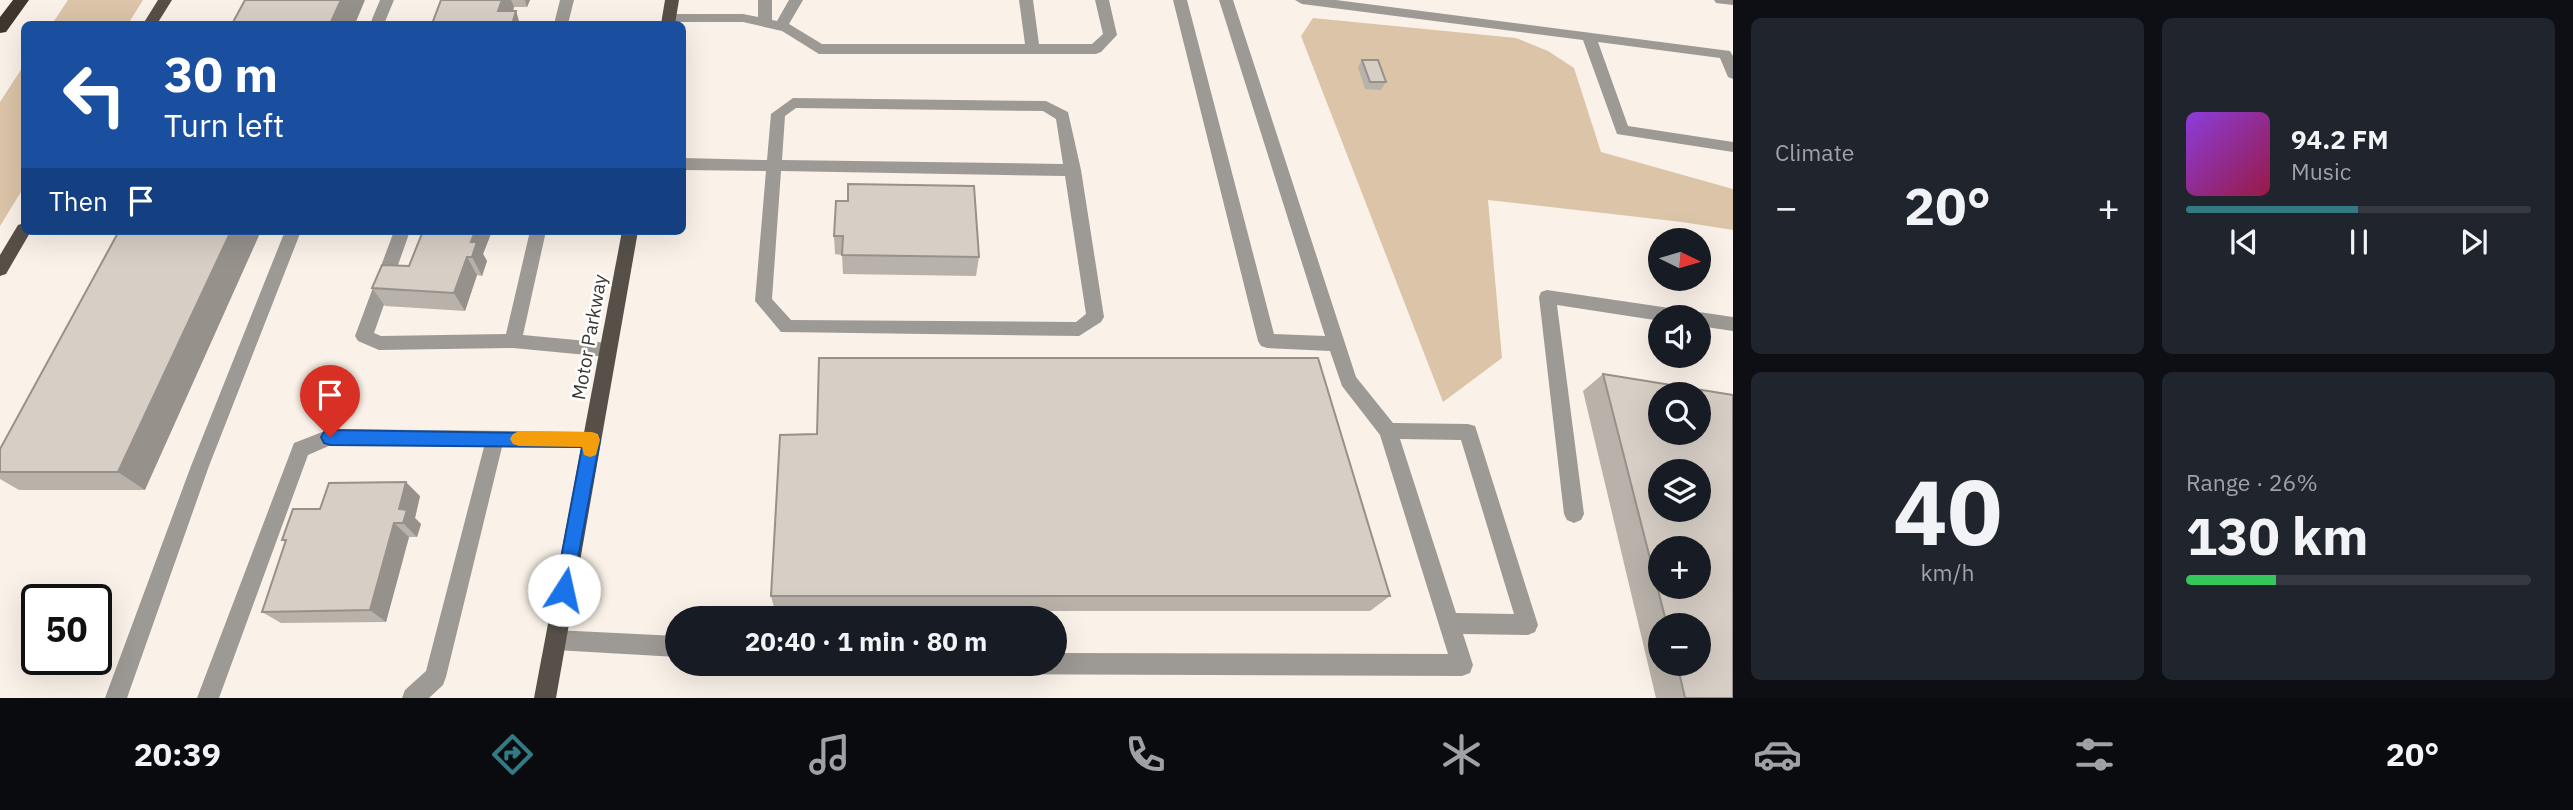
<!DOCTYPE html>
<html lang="en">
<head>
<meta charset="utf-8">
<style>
	body { margin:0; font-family:"IBM Plex Sans",sans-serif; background:#20242c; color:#f1f3f6; height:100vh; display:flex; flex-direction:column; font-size:26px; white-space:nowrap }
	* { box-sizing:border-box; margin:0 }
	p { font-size:23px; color:#9ea1a6 }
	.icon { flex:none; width:38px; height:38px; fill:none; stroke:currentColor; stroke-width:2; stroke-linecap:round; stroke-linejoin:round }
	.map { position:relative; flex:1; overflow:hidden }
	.side { display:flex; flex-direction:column; gap:18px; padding:18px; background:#0d0f14; width:840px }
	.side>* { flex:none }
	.guide { position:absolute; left:21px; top:21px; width:665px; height:214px; border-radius:10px; box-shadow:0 7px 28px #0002; background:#1a4fa0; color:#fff; overflow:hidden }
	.needle { width:46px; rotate:95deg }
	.buttons { position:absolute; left:1648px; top:228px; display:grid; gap:14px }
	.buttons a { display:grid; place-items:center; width:63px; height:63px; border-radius:50%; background:#171b24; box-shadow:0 7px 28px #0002; font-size:35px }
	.speed { position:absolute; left:21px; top:584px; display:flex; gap:14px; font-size:35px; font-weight:700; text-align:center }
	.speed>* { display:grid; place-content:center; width:91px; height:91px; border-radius:50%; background:#171b24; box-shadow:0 7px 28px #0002; line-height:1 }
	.speed .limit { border:4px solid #111; border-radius:10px; background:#fff; color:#111 }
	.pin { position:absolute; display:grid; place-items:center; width:60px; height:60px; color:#fff; margin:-72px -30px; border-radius:50% 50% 50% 0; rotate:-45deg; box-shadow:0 0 7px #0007 }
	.pin .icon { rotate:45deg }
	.me { position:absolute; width:77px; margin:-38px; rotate:10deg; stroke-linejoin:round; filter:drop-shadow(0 0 5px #0008) }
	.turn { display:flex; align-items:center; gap:24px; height:147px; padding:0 28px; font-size:32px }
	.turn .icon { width:91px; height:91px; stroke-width:2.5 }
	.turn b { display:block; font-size:49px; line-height:60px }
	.then { display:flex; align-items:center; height:66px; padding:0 28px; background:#0003; gap:14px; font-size:26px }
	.big { font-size:52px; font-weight:700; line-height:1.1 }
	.side .widget { flex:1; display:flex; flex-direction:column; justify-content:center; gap:10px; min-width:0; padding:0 24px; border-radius:10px; background:#20242c }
	.side .dial { align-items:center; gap:0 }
	.dial b { font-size:91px; line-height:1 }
	.song { display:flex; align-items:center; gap:21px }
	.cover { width:84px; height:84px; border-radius:10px; background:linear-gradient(135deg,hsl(270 70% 55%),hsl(340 70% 35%)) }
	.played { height:7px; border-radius:4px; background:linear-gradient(90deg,#337a85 50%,#363941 50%) }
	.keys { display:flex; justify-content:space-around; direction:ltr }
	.heat { display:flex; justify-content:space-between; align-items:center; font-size:38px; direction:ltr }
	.charge { height:10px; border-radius:5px; background:linear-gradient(90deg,#34c759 26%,#363941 0) }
	.side .tiles { flex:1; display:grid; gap:18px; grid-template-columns:repeat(2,1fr) }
	.trip { position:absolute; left:665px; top:606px; width:402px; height:70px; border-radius:35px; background:#171b24; box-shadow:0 7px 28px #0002; font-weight:700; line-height:70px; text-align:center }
	.tab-bar { display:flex; height:112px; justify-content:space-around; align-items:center; background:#090b0e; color:#9ea1a6 }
	.tab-bar .icon { width:49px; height:49px }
	.tab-bar .active { color:#337a85 }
	.tab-bar b { font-size:32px; color:#f1f3f6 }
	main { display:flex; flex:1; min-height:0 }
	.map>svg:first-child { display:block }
</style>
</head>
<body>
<main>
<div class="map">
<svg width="1733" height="698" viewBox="0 0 1733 698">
	<rect width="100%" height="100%" fill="#faf2e8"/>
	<g fill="#dbc4a8">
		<polygon points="68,0 143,0 128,24 52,24"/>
		<polygon points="1313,18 1516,38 1548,51 1574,68 1601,152 1733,189 1733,230 1682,222 1488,200 1502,358 1443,402 1301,36"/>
		<polygon points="24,65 24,187 0,226 0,102"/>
	</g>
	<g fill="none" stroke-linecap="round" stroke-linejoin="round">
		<g fill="#9d9995" fill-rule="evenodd">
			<polygon points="380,0 394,0 384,24 370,24"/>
			<polygon points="560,0 574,0 568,24 554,24"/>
			<polygon points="758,0 772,0 772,20 777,21 789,0 803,0 789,24 822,44 1025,44 1019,0 1033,0 1039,44 1092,44 1103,34 1095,0 1109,0 1117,35 1101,52 1096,54 819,54 782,31 743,22 669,22 662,18 669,14 743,14 758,17"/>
			<path d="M1173,0H1187L1274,334L1325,336L1219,0H1233L1356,377L1393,423L1468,424L1475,426L1477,432L1538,625L1535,632L1528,635L1463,634L1473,665L1470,673L1462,676L945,674L937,671L934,663H1055V653L1448,654L1380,435L1342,386L1330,351L1267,348L1261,346L1258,341ZM1400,439L1461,440L1514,614L1456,613Z"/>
			<polygon points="1295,0 1336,0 1730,51 1733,56 1733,79 1728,77 1720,58 1598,42 1628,126 1733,142 1733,152 1617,134 1583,40 1302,4"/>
			<polygon points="1714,0 1733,0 1733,5 1716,3"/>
			<path d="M793,98L1046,101L1068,112L1081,170L1104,317L1101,322L1079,336L781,332L755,301L766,171L682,170V158L767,160L771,114ZM796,108L1043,111L1056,119L1063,164L782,160L785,116ZM781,171L1065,176L1086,314L1076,322L791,320L772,299Z"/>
			<polygon points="285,231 301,231 209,466 127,698 105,698 191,466"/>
			<polygon points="394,231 410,231 374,333 381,336 506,334 530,231 546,231 523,335 608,343 614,345 617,350 614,355 608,357 513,348 379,350 358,341 355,336"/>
			<polygon points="1547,290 1683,310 1689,312 1691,317 1661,317 1661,321 1557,305 1584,514 1581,520 1574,523 1567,520 1564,514 1539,297 1541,292"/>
			<polygon points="1699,312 1733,317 1733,331 1699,326 1699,317 1692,317"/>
			<polygon points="330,429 592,432 599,434 601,440 599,446 592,448 502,447 446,677 443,685 429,698 402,698 405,690 426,671 484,447 331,445 308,455 219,698 197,698 294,443"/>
			<polygon points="555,630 677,636 677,657 555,650 548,647 545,640 548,633"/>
		</g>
		<g fill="#565049" fill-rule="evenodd">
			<polygon points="158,0 172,0 157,24 143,24"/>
			<polygon points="665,0 679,0 675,24 661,24"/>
			<polygon points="24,223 24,231 31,231 6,274 0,276 0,255 18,225"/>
			<polygon points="622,231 638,231 556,698 534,698"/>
		</g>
		<polygon fill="#3e3730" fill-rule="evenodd" points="13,0 29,0 6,32 0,33 0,17"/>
	</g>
	<g fill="#b9b2aa" fill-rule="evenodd">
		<polygon points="441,0 530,0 527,7 514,7 513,11"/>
		<polygon points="1362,60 1386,82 1381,90 1365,89 1358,67"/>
		<polygon points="836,201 979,257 976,276 843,274 842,255 835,254 834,236"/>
		<polygon points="119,231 145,490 19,490 0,479 0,449"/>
		<polygon points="423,231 492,231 483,254 487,261 482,276 477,275 465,311 385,306 372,288 409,266"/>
		<path d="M1603,374L1733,698H1656L1583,391ZM1661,625H1699V663H1661Z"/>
		<polygon points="420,496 415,518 421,524 417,537 409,537 386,622 281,623 262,612 285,542 282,540 320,509"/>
		<polygon points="771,596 1390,596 1370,611 775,611"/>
	</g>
	<g fill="#96918b">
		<polygon points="341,0 365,0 355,24 330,24"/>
		<polygon points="502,0 511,0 514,7 509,24 498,11"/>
		<polygon points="525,0 530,0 527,7"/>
		<polygon points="516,11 520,24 512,24"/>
		<polygon points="231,231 261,231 145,490 118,472"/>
		<polygon points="475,231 492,231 483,254 487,261 482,276 472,257 471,242"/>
		<polygon points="467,257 477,275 465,311 454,293"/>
		<polygon points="406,482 420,496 415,518 421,524 417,537 403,523 399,509"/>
		<polygon points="394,523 409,537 386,622 370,610"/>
	</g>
	<g fill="#d7cfc6" stroke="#96918b" stroke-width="2" fill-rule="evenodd">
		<polygon points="245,0 341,0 330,24 232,24"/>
		<polygon points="441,0 502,0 498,11 516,11 512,24 432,24"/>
		<polygon points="1362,60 1378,60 1386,82 1370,82"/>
		<polygon points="848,184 974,186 979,257 842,255 843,236 834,236 836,201 848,201"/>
		<polygon points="119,231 231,231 118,472 0,472 0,449"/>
		<polygon points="423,231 475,231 471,242 477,242 472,257 467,257 454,293 372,288 382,265 409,266"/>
		<polygon points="819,358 1318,358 1390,596 771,596 780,435 817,434"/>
		<path d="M1603,374L1733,395V698H1685L1677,663H1699V625H1667ZM1661,394H1699V432H1661ZM1661,471H1699V509H1661ZM1661,548H1699V586H1661Z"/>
		<polygon points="406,482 399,509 407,510 403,523 394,523 370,610 262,612 286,540 282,540 293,509 320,509 329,483"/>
	</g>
	<polygon fill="#1a73e8" stroke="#114b97" stroke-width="2" points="330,430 598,434 600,440 571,596 564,599 558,596 555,590 582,447 330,445 324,443 321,437 324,432"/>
	<polygon fill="#f59e0b" points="519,431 592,432 598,434 600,440 596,455 590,457 584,455 582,447 519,446 513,444 510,439 513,434"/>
	<g text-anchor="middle" stroke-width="5" stroke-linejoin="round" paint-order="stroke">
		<g font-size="19" fill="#3a3733" stroke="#fff">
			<text transform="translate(589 337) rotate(-80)" y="7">Motor Parkway</text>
		</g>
	</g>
</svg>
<div class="buttons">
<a><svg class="needle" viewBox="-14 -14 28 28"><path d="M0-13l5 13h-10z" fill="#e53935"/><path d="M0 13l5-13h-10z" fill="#9ea1a6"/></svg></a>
<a><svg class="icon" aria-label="sound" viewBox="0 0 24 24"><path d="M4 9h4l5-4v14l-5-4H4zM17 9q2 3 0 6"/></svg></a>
<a><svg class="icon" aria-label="search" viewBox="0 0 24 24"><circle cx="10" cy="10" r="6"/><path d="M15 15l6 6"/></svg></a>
<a><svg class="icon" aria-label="layers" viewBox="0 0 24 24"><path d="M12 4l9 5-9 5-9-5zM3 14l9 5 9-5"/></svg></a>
<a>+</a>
<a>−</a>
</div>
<div class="speed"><div class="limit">50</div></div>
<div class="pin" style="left:330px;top:437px;background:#d93025"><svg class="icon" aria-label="arrive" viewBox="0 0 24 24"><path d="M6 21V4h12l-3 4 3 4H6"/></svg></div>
<svg class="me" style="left:564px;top:590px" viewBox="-20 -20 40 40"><circle r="19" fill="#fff"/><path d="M0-13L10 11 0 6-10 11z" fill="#1a73e8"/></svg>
<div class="trip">20:40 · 1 min · 80 m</div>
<div class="guide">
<div class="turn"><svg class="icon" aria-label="left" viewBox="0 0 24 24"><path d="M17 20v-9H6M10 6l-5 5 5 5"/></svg><div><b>30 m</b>Turn left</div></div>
<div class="then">Then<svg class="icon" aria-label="arrive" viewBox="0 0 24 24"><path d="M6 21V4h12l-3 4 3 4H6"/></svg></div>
</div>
</div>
<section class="side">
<div class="tiles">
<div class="widget"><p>Climate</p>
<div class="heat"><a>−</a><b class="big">20°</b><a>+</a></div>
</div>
<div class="widget">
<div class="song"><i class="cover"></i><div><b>94.2 FM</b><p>Music</p></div></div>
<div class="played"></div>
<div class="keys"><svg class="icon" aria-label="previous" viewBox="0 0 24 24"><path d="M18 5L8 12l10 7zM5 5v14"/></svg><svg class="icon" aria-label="pause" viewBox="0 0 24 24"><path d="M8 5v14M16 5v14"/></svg><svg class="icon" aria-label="next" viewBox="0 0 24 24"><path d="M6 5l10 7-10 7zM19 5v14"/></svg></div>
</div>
<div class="widget dial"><b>40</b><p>km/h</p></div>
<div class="widget"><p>Range · 26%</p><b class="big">130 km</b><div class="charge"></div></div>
</div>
</section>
</main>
<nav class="tab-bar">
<b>20:39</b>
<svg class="icon active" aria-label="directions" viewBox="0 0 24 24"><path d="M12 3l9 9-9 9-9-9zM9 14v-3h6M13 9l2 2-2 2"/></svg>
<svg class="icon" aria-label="music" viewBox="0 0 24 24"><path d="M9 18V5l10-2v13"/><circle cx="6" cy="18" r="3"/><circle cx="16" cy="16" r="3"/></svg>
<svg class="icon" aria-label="phone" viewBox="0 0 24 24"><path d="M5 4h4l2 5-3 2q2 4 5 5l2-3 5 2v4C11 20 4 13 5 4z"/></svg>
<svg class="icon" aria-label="climate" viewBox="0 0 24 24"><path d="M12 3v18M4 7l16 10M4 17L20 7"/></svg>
<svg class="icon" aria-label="car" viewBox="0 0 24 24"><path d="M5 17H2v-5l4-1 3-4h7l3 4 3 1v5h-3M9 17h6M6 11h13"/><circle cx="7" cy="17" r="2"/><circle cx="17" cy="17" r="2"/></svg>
<svg class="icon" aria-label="filters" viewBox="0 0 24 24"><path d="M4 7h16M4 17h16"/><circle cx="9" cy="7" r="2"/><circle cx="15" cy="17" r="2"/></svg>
<b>20°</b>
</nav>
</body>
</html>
